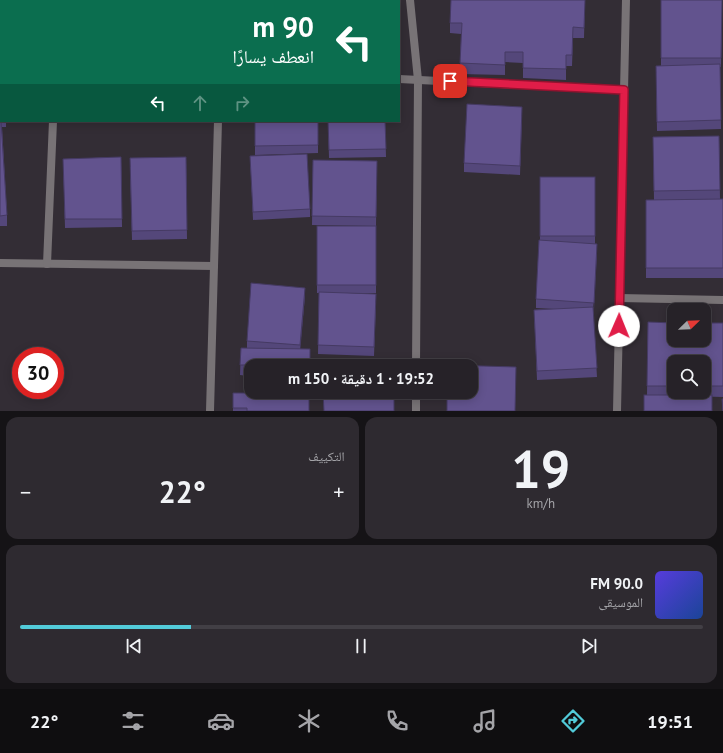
<!DOCTYPE html>
<html lang="ar">
<head>
<meta charset="utf-8">
<style>
	body { margin:0; font-family:"PT Sans","Noto Naskh Arabic",sans-serif; background:#2e2a30; color:#f1f3f6; direction:rtl; height:100vh; display:flex; flex-direction:column; font-size:15px; white-space:nowrap }
	* { box-sizing:border-box; margin:0 }
	p { font-size:13px; color:#a4a4a8 }
	.icon { flex:none; width:22px; height:22px; fill:none; stroke:currentColor; stroke-width:2; stroke-linecap:round; stroke-linejoin:round }
	.map { position:relative; height:411px; overflow:hidden; direction:ltr }
	.sheet { display:flex; flex-direction:column; gap:6px; padding:6px; background:#151316; flex:1 }
	.sheet>* { flex:none }
	.hud { position:absolute; left:0px; top:0px; width:400px; height:122px; box-shadow:0 2px 10px #0003,0 0 0 1px #423f45; direction:rtl; background:#0b6e4f; color:#fff; overflow:hidden }
	.needle { width:26px; rotate:67deg }
	.buttons { position:absolute; left:667px; top:303px; display:grid; gap:8px }
	.buttons a { display:grid; place-items:center; width:44px; height:44px; border-radius:8px; background:#262228; box-shadow:0 2px 10px #0003,0 0 0 1px #423f45; font-size:20px }
	.speed { position:absolute; left:12px; top:347px; display:flex; gap:8px; font-size:20px; font-weight:700; text-align:center }
	.speed>* { display:grid; place-content:center; width:52px; height:52px; border-radius:50%; background:#262228; box-shadow:0 2px 10px #0003,0 0 0 1px #423f45; line-height:1 }
	.speed .limit { border:6px solid #d22; background:#fff; color:#111 }
	.pin { position:absolute; display:grid; place-items:center; width:34px; height:34px; color:#fff; margin:-17px; border-radius:8px; box-shadow:0 2px 6px #0006 }
	.me { position:absolute; width:44px; margin:-22px; rotate:1deg; stroke-linejoin:round; filter:drop-shadow(0 0 3px #0008) }
	.turn { display:flex; align-items:center; gap:14px; height:84px; padding:0 20px; font-size:18px }
	.turn .icon { width:52px; height:52px; stroke-width:2.5 }
	.turn b { display:block; font-size:28px; line-height:34px }
	.lanes { display:flex; align-items:center; height:38px; padding:0 20px; background:#0003; justify-content:center; gap:20px; direction:ltr }
	.lanes .off { opacity:.35 }
	.big { font-size:30px; font-weight:700; line-height:1.1 }
	.sheet .card { flex:1; display:flex; flex-direction:column; justify-content:center; gap:6px; min-width:0; padding:0 14px; border-radius:12px; background:#2e2a30 }
	.sheet .dial { align-items:center; gap:0 }
	.dial b { font-size:52px; line-height:1 }
	.song { display:flex; align-items:center; gap:12px }
	.cover { width:48px; height:48px; border-radius:6px; background:linear-gradient(135deg,hsl(250 70% 55%),hsl(220 70% 35%)) }
	.played { height:4px; border-radius:2px; background:linear-gradient(90deg,#52cbd9 25%,#423f45 25%) }
	.keys { display:flex; justify-content:space-around; direction:ltr }
	.heat { display:flex; justify-content:space-between; align-items:center; font-size:22px; direction:ltr }
	.sheet .tiles { flex:1; display:grid; gap:6px; grid-template-columns:1fr 1fr }
	.card:last-child { grid-column:span 2 }
	.trip { position:absolute; left:244px; top:359px; width:234px; height:40px; border-radius:12px; background:#262228; box-shadow:0 2px 10px #0003,0 0 0 1px #423f45; font-weight:700; line-height:40px; text-align:center; direction:rtl }
	.tab-bar { display:flex; height:64px; justify-content:space-around; align-items:center; background:#0f0e10; color:#a4a4a8 }
	.tab-bar .icon { width:28px; height:28px }
	.tab-bar .active { color:#52cbd9 }
	.tab-bar b { font-size:18px; color:#f1f3f6 }
	.map>svg:first-child { display:block }
</style>
</head>
<body>
<div class="map">
<svg width="723" height="411" viewBox="0 0 723 411">
	<rect width="100%" height="100%" fill="#332d35"/>
	<g fill="none" stroke-linecap="round" stroke-linejoin="round">
		<g stroke="#787376" stroke-width="8">
			<polyline points="410,0 418,80 416,366"/>
			<polyline points="58,1 58,0"/>
			<polyline points="221,1 221,0"/>
			<polyline points="399,79 624,90"/>
			<polyline points="0,263 214,266"/>
			<polyline points="47,264 53,121"/>
			<polyline points="619,298 723,300"/>
			<polyline points="210,411 218,121"/>
			<polyline points="416,411 416,392"/>
			<polyline points="617,411 626,0"/>
		</g>
	</g>
	<g fill="#54477a" fill-rule="evenodd">
		<rect x="78" y="0" width="50" height="1"/>
		<polygon points="585,0 584,38 573,38 572,66 566,66 566,80 523,78 523,63 505,62 505,75 460,74 461,34 450,33 450,23"/>
		<polygon points="661,0 722,0 721,67 720,67 721,129 657,131 656,74 661,66"/>
		<polygon points="0,75 1,75 1,121 6,121 6,127 2,127 7,215 7,226 0,226"/>
		<polygon points="522,116 520,175 464,172 464,163"/>
		<polygon points="255,121 318,121 318,153 255,155"/>
		<polygon points="328,121 385,121 386,157 329,158"/>
		<polygon points="719,136 720,199 677,199 723,199 723,278 646,278 646,200 654,200 653,137"/>
		<polygon points="250,156 310,209 310,217 253,220"/>
		<polygon points="121,157 122,227 65,228 63,159"/>
		<polygon points="186,157 187,239 132,240 130,167"/>
		<polygon points="313,160 377,161 376,226 376,293 346,293 376,303 374,356 318,354 319,293 317,293 317,226 372,226 312,225"/>
		<polygon points="540,177 595,177 595,243 597,252 593,311 597,377 537,380 534,310 554,309 536,308 536,299 540,240"/>
		<polygon points="305,296 300,348 309,411 233,411 233,393 248,393 248,376 240,375 241,348 247,348 247,341"/>
		<path d="M648,322L723,323V397L647,395ZM674,362H704V392H674Z"/>
	</g>
	<g fill="#453a63">
		<polygon points="597,244 597,252 594,311 594,303"/>
		<polygon points="305,288 305,296 300,354 300,345"/>
	</g>
	<g fill="#62538e" stroke="#453a63">
		<rect x="256" y="0" width="103" height="1"/>
		<polygon points="373,0 386,0 387,1 373,1"/>
		<polygon points="451,0 585,0 584,28 573,27 572,55 566,55 566,69 523,68 523,52 505,52 505,65 460,63 462,23 450,23"/>
		<polygon points="661,0 722,0 721,58 661,58"/>
		<polygon points="720,64 721,120 657,122 656,66"/>
		<rect x="0" y="75" width="1" height="43"/>
		<polygon points="467,104 522,107 520,166 464,163"/>
		<polygon points="0,121 1,121 7,215 0,216"/>
		<polygon points="255,121 318,121 318,145 255,146"/>
		<polygon points="328,121 385,121 386,149 329,150"/>
		<polygon points="719,136 720,190 654,191 653,137"/>
		<polygon points="307,154 310,209 253,212 250,156"/>
		<polygon points="121,157 122,219 65,219 63,159"/>
		<polygon points="186,157 187,230 132,231 130,158"/>
		<polygon points="313,160 377,161 376,217 312,216"/>
		<rect x="540" y="177" width="55" height="59"/>
		<polygon points="723,199 723,268 646,268 646,200"/>
		<rect x="317" y="226" width="59" height="59"/>
		<polygon points="539,240 597,244 594,303 536,299"/>
		<polygon points="251,283 305,288 300,345 247,341"/>
		<polygon points="319,292 376,294 374,347 318,345"/>
		<polygon points="593,307 597,368 537,371 534,310"/>
		<polygon points="648,322 674,323 674,340 704,340 704,323 723,323 723,386 704,386 704,362 674,362 674,386 647,386"/>
		<polygon points="241,348 310,349 310,366 251,366 251,392 309,392 309,411 247,411 247,408 233,408 233,393 248,393 248,365 240,365"/>
		<rect x="323" y="359" width="71" height="7"/>
		<polygon points="448,365 516,367 515,411 447,411 447,392 471,392 471,366 448,366"/>
		<polygon points="323,392 394,392 394,411 324,411"/>
		<rect x="644" y="395" width="68" height="16"/>
		<polygon points="722,399 723,399 723,411"/>
	</g>
	<g fill="none" stroke-linecap="round" stroke-linejoin="round">
		<g stroke="#92132f" stroke-width="10">
			<polyline id="route" points="450,81 624,90 619,326"/>
		</g>
		<use href="#route" stroke="#e11d48" stroke-width="7"/>
	</g>
</svg>
<div class="buttons">
<a><svg class="needle" viewBox="-14 -14 28 28"><path d="M0-13l5 13h-10z" fill="#e53935"/><path d="M0 13l5-13h-10z" fill="#a4a4a8"/></svg></a>
<a><svg class="icon" aria-label="search" viewBox="0 0 24 24"><circle cx="10" cy="10" r="6"/><path d="M15 15l6 6"/></svg></a>
</div>
<div class="speed"><div class="limit">30</div></div>
<div class="pin" style="left:450px;top:81px;background:#d93025"><svg class="icon" aria-label="arrive" viewBox="0 0 24 24"><path d="M6 21V4h12l-3 4 3 4H6"/></svg></div>
<svg class="me" style="left:619px;top:326px" viewBox="-20 -20 40 40"><circle r="19" fill="#fff"/><path d="M0-13L10 11 0 6-10 11z" fill="#e11d48"/></svg>
<div class="trip">19:52 · 1 دقيقة · 150 m</div>
<div class="hud">
<div class="turn"><svg class="icon" aria-label="left" viewBox="0 0 24 24"><path d="M17 20v-9H6M10 6l-5 5 5 5"/></svg><div><b>90 m</b>انعطف يسارًا</div></div>
<div class="lanes"><svg class="icon" aria-label="left" viewBox="0 0 24 24"><path d="M17 20v-9H6M10 6l-5 5 5 5"/></svg><svg class="icon off" aria-label="ahead" viewBox="0 0 24 24"><path d="M12 20V5M6 11l6-6 6 6"/></svg><svg class="icon off" aria-label="right" viewBox="0 0 24 24"><path d="M7 20v-9h11M14 6l5 5-5 5"/></svg></div>
</div>
</div>
<section class="sheet">
<div class="tiles">
<div class="card dial"><b>19</b><p>km/h</p></div>
<div class="card"><p>التكييف</p>
<div class="heat"><a>−</a><b class="big">22°</b><a>+</a></div>
</div>
<div class="card">
<div class="song"><i class="cover"></i><div><b>90.0 FM</b><p>الموسيقى</p></div></div>
<div class="played"></div>
<div class="keys"><svg class="icon" aria-label="previous" viewBox="0 0 24 24"><path d="M18 5L8 12l10 7zM5 5v14"/></svg><svg class="icon" aria-label="pause" viewBox="0 0 24 24"><path d="M8 5v14M16 5v14"/></svg><svg class="icon" aria-label="next" viewBox="0 0 24 24"><path d="M6 5l10 7-10 7zM19 5v14"/></svg></div>
</div>
</div>
</section>
<nav class="tab-bar">
<b>19:51</b>
<svg class="icon active" aria-label="directions" viewBox="0 0 24 24"><path d="M12 3l9 9-9 9-9-9zM9 14v-3h6M13 9l2 2-2 2"/></svg>
<svg class="icon" aria-label="music" viewBox="0 0 24 24"><path d="M9 18V5l10-2v13"/><circle cx="6" cy="18" r="3"/><circle cx="16" cy="16" r="3"/></svg>
<svg class="icon" aria-label="phone" viewBox="0 0 24 24"><path d="M5 4h4l2 5-3 2q2 4 5 5l2-3 5 2v4C11 20 4 13 5 4z"/></svg>
<svg class="icon" aria-label="climate" viewBox="0 0 24 24"><path d="M12 3v18M4 7l16 10M4 17L20 7"/></svg>
<svg class="icon" aria-label="car" viewBox="0 0 24 24"><path d="M5 17H2v-5l4-1 3-4h7l3 4 3 1v5h-3M9 17h6M6 11h13"/><circle cx="7" cy="17" r="2"/><circle cx="17" cy="17" r="2"/></svg>
<svg class="icon" aria-label="filters" viewBox="0 0 24 24"><path d="M4 7h16M4 17h16"/><circle cx="9" cy="7" r="2"/><circle cx="15" cy="17" r="2"/></svg>
<b>22°</b>
</nav>
</body>
</html>
